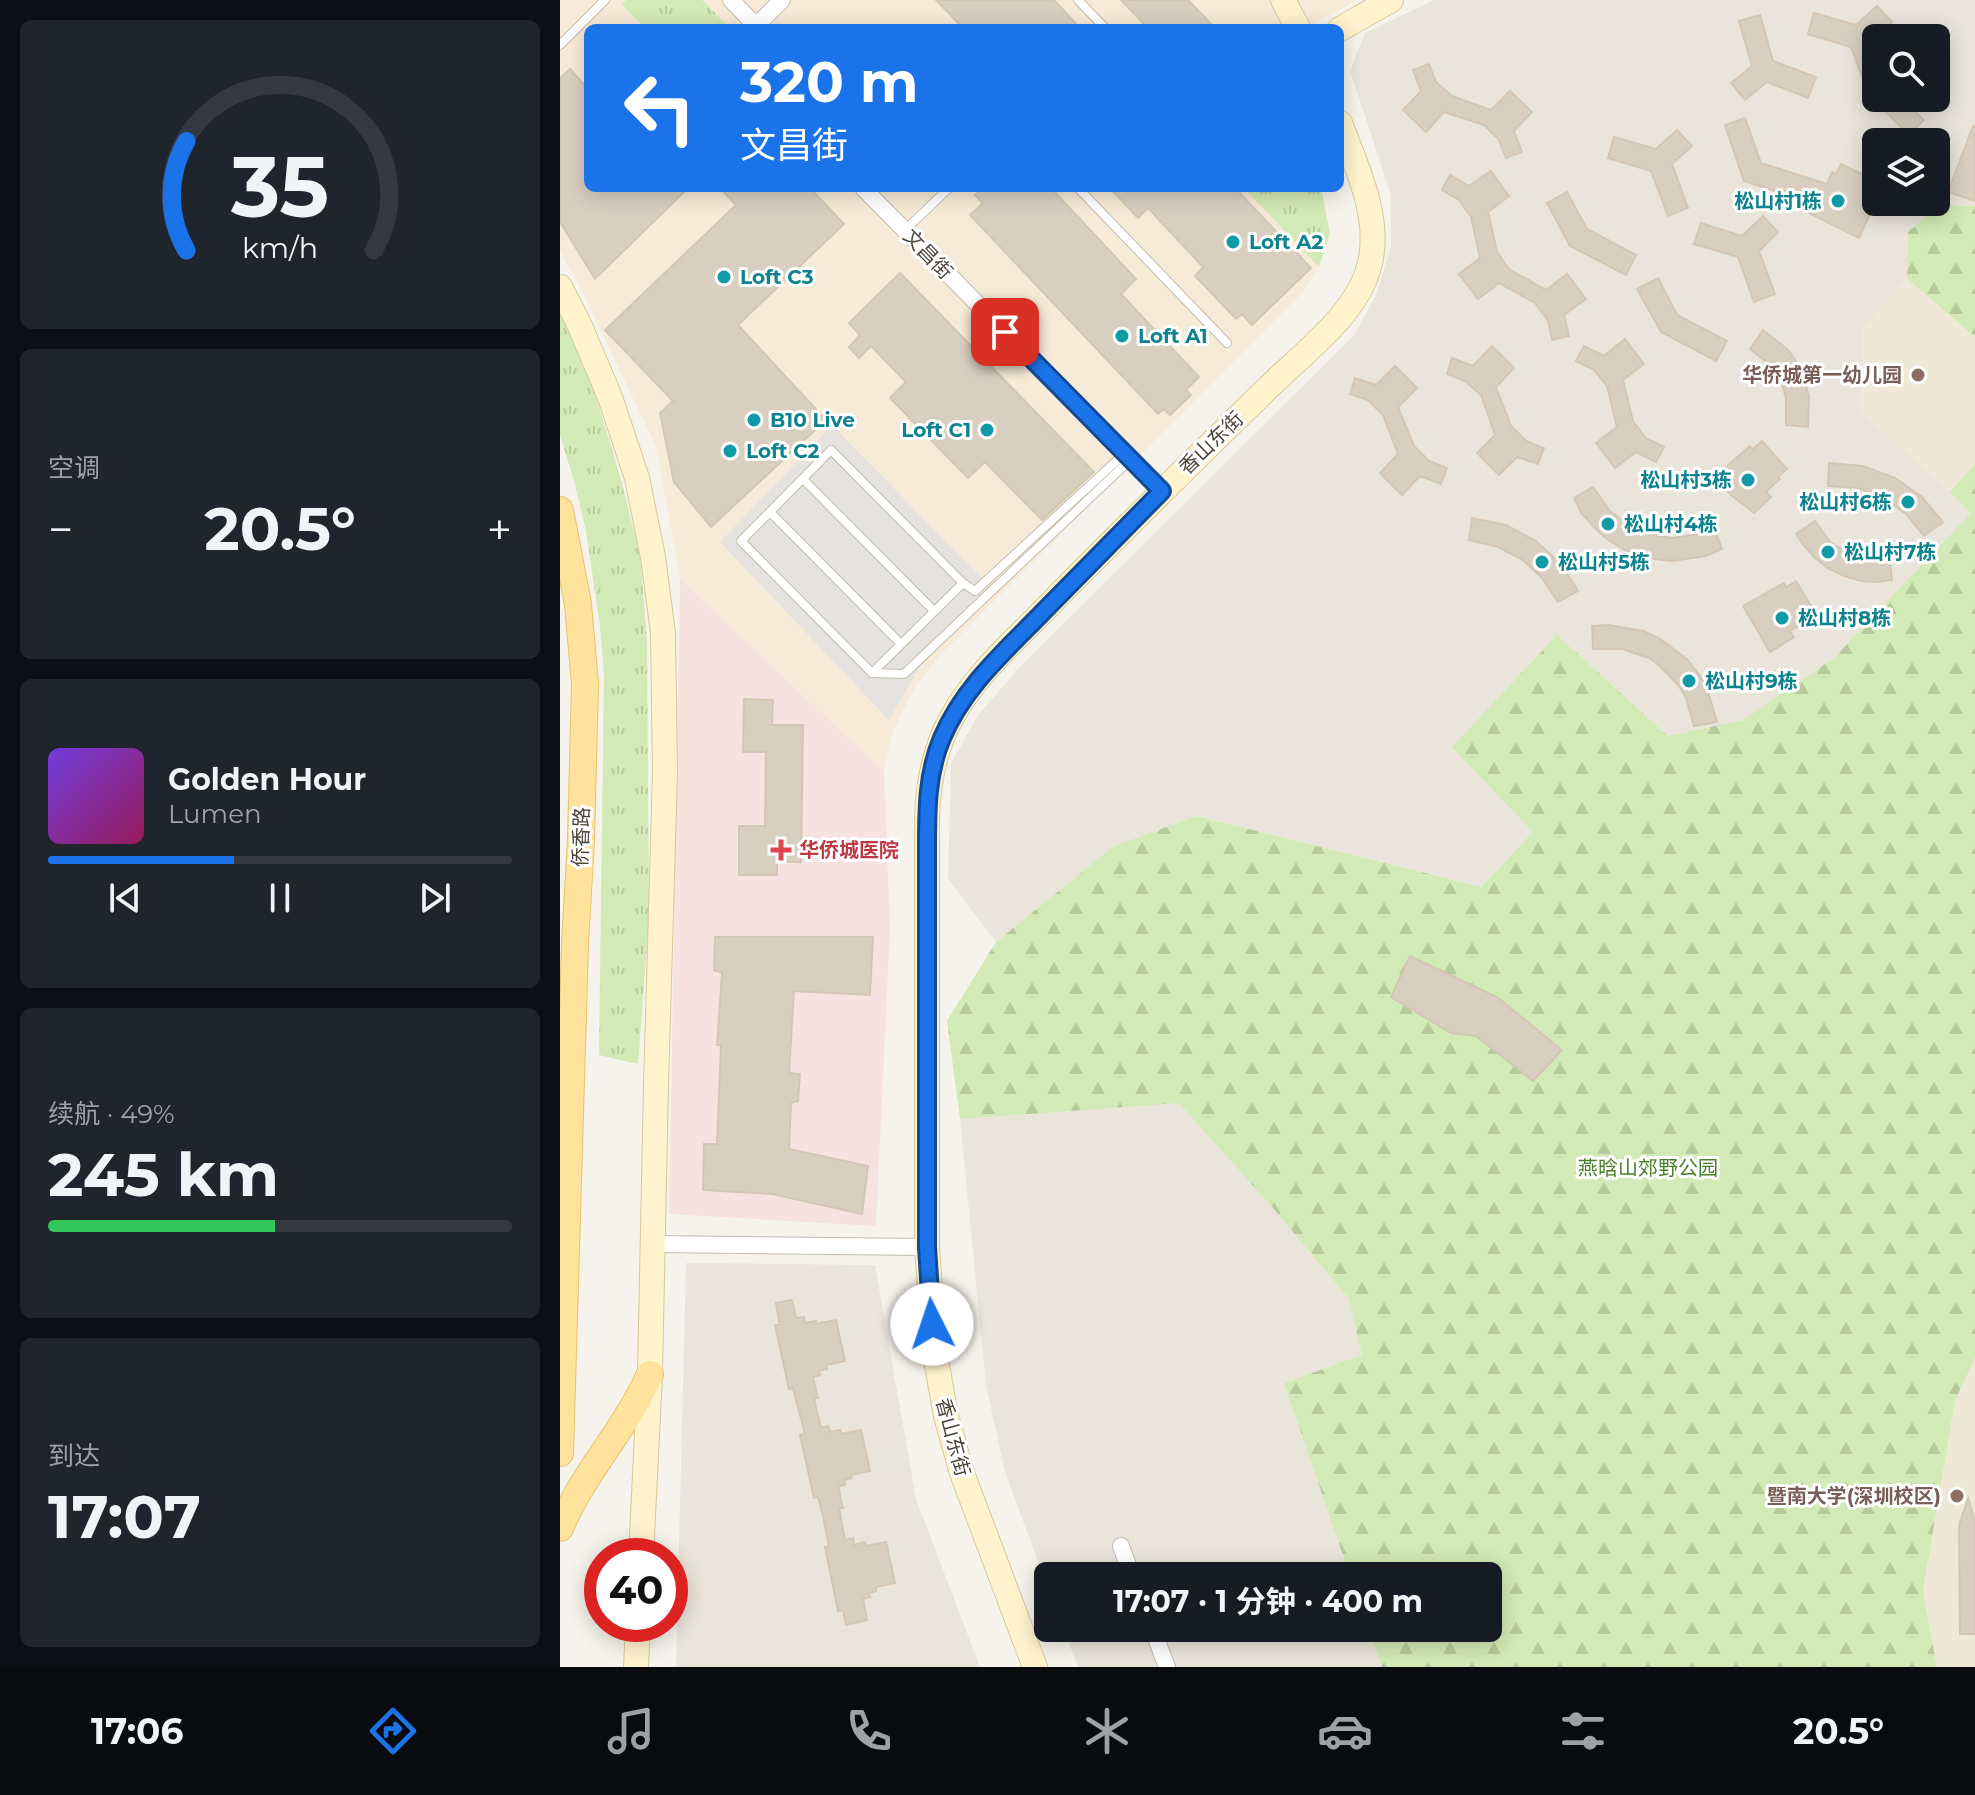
<!DOCTYPE html>
<html lang="zh">
<head>
<meta charset="utf-8">
<style>
	body { margin:0; font-family:Montserrat,"Noto Sans SC",sans-serif; background:#20242c; color:#f1f3f6; height:100vh; display:flex; flex-direction:column; font-size:30px; white-space:nowrap }
	* { box-sizing:border-box; margin:0 }
	p { font-size:26px; color:#9ea1a6 }
	.icon { flex:none; width:44px; height:44px; fill:none; stroke:currentColor; stroke-width:2; stroke-linecap:round; stroke-linejoin:round }
	.map { position:relative; flex:1; overflow:hidden }
	.drawer { display:flex; flex-direction:column; gap:20px; padding:20px; background:#0d0f14; width:560px }
	.drawer>* { flex:none }
	.banner { position:absolute; left:24px; top:24px; width:760px; height:168px; border-radius:12px; box-shadow:0 4px 20px #0003; background:#1a73e8; color:#fff; overflow:hidden }
	.buttons { position:absolute; left:1302px; top:24px; display:grid; gap:16px }
	.buttons a { display:grid; place-items:center; width:88px; height:88px; border-radius:12px; background:#171b24; box-shadow:0 4px 20px #0003; font-size:40px }
	.speed { position:absolute; left:24px; top:1538px; display:flex; gap:16px; font-size:40px; font-weight:700; text-align:center }
	.speed>* { display:grid; place-content:center; width:104px; height:104px; border-radius:50%; background:#171b24; box-shadow:0 4px 20px #0003; line-height:1 }
	.speed .limit { border:12px solid #d22; background:#fff; color:#111 }
	.pin { position:absolute; display:grid; place-items:center; width:68px; height:68px; color:#fff; margin:-34px; border-radius:16px; box-shadow:0 4px 12px #0006 }
	.me { position:absolute; width:88px; margin:-44px; rotate:356deg; stroke-linejoin:round; filter:drop-shadow(0 0 6px #0008) }
	.turn { display:flex; align-items:center; gap:28px; height:168px; padding:0 24px; font-size:36px }
	.turn .icon { width:104px; height:104px; stroke-width:2.5 }
	.turn b { display:block; font-size:56px; line-height:68px }
	.big { font-size:60px; font-weight:700; line-height:1.1 }
	.drawer .widget { flex:1; display:flex; flex-direction:column; justify-content:center; gap:12px; min-width:0; padding:0 28px; border-radius:12px; background:#20242c }
	.drawer .dial { align-items:center; gap:0 }
	.dial svg { height:208px; overflow:visible; fill:none; stroke:#363941; stroke-width:7; stroke-linecap:round; text-anchor:middle }
	.dial text { fill:#f1f3f6; stroke:none }
	.song { display:flex; align-items:center; gap:24px }
	.cover { width:96px; height:96px; border-radius:12px; background:linear-gradient(135deg,hsl(260 70% 55%),hsl(330 70% 35%)) }
	.played { height:8px; border-radius:4px; background:linear-gradient(90deg,#1a73e8 40%,#363941 40%) }
	.keys { display:flex; justify-content:space-around; direction:ltr }
	.heat { display:flex; justify-content:space-between; align-items:center; font-size:44px; direction:ltr }
	.charge { height:12px; border-radius:6px; background:linear-gradient(90deg,#34c759 49%,#363941 0) }
	.trip { position:absolute; left:474px; top:1562px; width:468px; height:80px; border-radius:12px; background:#171b24; box-shadow:0 4px 20px #0003; font-weight:700; line-height:80px; text-align:center }
	.tabs { display:flex; height:128px; justify-content:space-around; align-items:center; background:#090b0e; color:#9ea1a6 }
	.tabs .icon { width:56px; height:56px }
	.tabs .on { color:#1a73e8 }
	.tabs b { font-size:36px; color:#f1f3f6 }
	main { display:flex; flex:1; min-height:0 }
	.map>svg:first-child { display:block }
</style>
</head>
<body>
<main>
<section class="drawer">
<div class="widget dial"><svg viewBox="0 0 100 80">
<path d="M14 69A42 42 0 1 1 86 69"/>
<path d="M14 69A42 42 0 0 1 14 27" stroke="#1a73e8"/>
<text x="50" y="56" font-size="32" font-weight="700">35</text>
<text x="50" y="72" font-size="11">km/h</text>
</svg></div>
<div class="widget"><p>空调</p>
<div class="heat"><a>−</a><b class="big">20.5°</b><a>+</a></div>
</div>
<div class="widget">
<div class="song"><i class="cover"></i><div><b>Golden Hour</b><p>Lumen</p></div></div>
<div class="played"></div>
<div class="keys"><svg class="icon" aria-label="previous" viewBox="0 0 24 24"><path d="M18 5L8 12l10 7zM5 5v14"/></svg><svg class="icon" aria-label="pause" viewBox="0 0 24 24"><path d="M8 5v14M16 5v14"/></svg><svg class="icon" aria-label="next" viewBox="0 0 24 24"><path d="M6 5l10 7-10 7zM19 5v14"/></svg></div>
</div>
<div class="widget"><p>续航 · 49%</p><b class="big">245 km</b><div class="charge"></div></div>
<div class="widget"><p>到达</p><b class="big">17:07</b></div>
</section>
<div class="map">
<svg width="1415" height="1667" viewBox="0 0 1415 1667">
	<defs>
		<pattern id="grass-tufts" width="24" height="20" patternUnits="userSpaceOnUse" patternTransform="scale(2)"><rect width="24" height="20" fill="#d2eab5"/><path d="M3 7l-1-3M5 7V3M7 7l1-3M15 17l-1-3M17 17v-4M19 17l1-3" fill="none" stroke="#b6ca9c"/></pattern>
		<pattern id="forest-firs" width="22" height="20" patternUnits="userSpaceOnUse" patternTransform="scale(2)"><rect width="22" height="20" fill="#d2eab5"/><path d="M5 1l3.5 6h-7zM16 11l3.5 6h-7z" fill="#b6ca9c"/></pattern>
	</defs>
	<rect width="100%" height="100%" fill="#f6f3ec"/>
	<g fill="#eae5da" fill-rule="evenodd">
		<path d="M874,0H1415V206L1378,205L1348,232L1347,277L1415,337V464L1391,492L1412,513L1274,658L1183,720L1108,736L997,635L974,832L920,887L638,816L554,846L436,942L388,879L391,763L418,715L459,668L794,335L816,296L831,246L830,192L790,71L805,33ZM1316,38H1376V98H1316ZM1316,142H1376V202H1316Z"/>
		<polygon points="619,1102 712,1207 789,1299 803,1355 724,1383 790,1576 488,1576 488,1588 445,1472 426,1385 400,1119"/>
		<polygon points="126,1263 315,1265 356,1499 420,1667 116,1667"/>
		<polygon points="503,1628 808,1628 822,1667 518,1667"/>
	</g>
	<polygon fill="#f7ead8" points="0,0 797,0 747,28 28,28 28,188 761,188 770,233 759,267 744,291 380,655 355,687 333,731 324,772 120,579 96,446 22,291 0,251"/>
	<g fill="#efe8d6">
		<polygon points="1347,278 1415,337 1415,464 1390,492 1300,412 1302,329"/>
		<polygon points="1415,1358 1415,1667 1377,1667 1363,1591 1395,1401"/>
	</g>
	<polygon fill="#f6e3e0" points="120,579 324,772 330,928 316,1226 109,1214"/>
	<g fill="url(#grass-tufts)">
		<polygon points="66,0 142,0 170,28 85,28 62,5"/>
		<polygon points="684,188 761,188 770,233 759,267"/>
		<polygon points="0,308 37,400 60,476 80,555 87,641 89,918 78,1064 39,1055 44,674 40,626 26,531 15,484 0,435"/>
	</g>
	<g fill="url(#forest-firs)">
		<polygon points="1378,205 1415,206 1415,337 1347,278 1348,232"/>
		<polygon points="1415,464 1415,1358 1395,1401 1363,1591 1377,1667 822,1667 808,1628 928,1628 928,1576 790,1576 724,1383 802,1355 789,1299 712,1207 619,1103 400,1119 387,1021 436,942 554,846 637,816 921,887 973,832 892,747 997,635 1108,736 1183,720 1274,658 1411,513 1390,492"/>
	</g>
	<polygon fill="#e5e3e0" points="272,425 435,592 361,665 329,720 160,542"/>
	<g fill="#d8cfc1" stroke="#d3c7b4" stroke-width="2">
		<polygon points="376,0 494,0 520,28 403,28"/>
		<polygon points="561,0 628,0 655,28 588,28"/>
		<polygon points="1317,6 1332,22 1312,41 1316,51 1316,98 1342,98 1364,120 1349,135 1316,102 1316,108 1314,109 1291,47 1248,34 1254,13 1296,25"/>
		<polygon points="1200,15 1213,61 1256,77 1248,98 1207,82 1185,100 1171,83 1192,66 1179,21"/>
		<polygon points="869,64 876,82 892,96 931,110 950,91 972,112 954,131 962,152 946,158 939,140 924,125 884,112 866,132 843,110 861,91 853,70"/>
		<polygon points="10,69 28,89 28,188 128,188 35,279 0,222 0,78"/>
		<polygon points="1185,118 1201,163 1267,184 1272,172 1276,174 1281,164 1315,180 1310,190 1312,192 1304,209 1311,212 1299,238 1247,212 1252,203 1184,181 1165,125"/>
		<polygon points="1413,126 1415,127 1415,201 1388,192"/>
		<polygon points="1117,130 1132,146 1112,164 1128,208 1108,216 1091,171 1048,158 1054,137 1096,149"/>
		<polygon points="931,171 949,196 928,212 937,252 949,269 986,290 1007,274 1026,299 1004,315 1009,336 992,340 988,321 975,303 939,283 918,299 899,274 920,258 911,217 899,200 882,190 890,175 909,186"/>
		<polygon points="160,188 250,188 284,224 178,325 266,420 151,527 114,482 100,413 113,401 45,330 176,205"/>
		<polygon points="423,188 491,188 576,279 561,294 639,377 626,390 631,395 610,415 604,409 598,414 410,215 423,203 415,195"/>
		<polygon points="550,188 675,188 751,268 692,325 682,314 676,319 635,276 643,267 588,208 578,218"/>
		<polygon points="1007,192 1027,229 1076,255 1066,275 1010,246 987,203"/>
		<polygon points="1203,216 1218,232 1199,251 1215,294 1194,302 1178,257 1134,244 1141,223 1182,236"/>
		<polygon points="340,273 534,472 482,520 425,462 408,478 330,398 346,382 311,346 299,358 289,347 300,335 289,323"/>
		<polygon points="1098,278 1117,315 1167,341 1156,361 1101,332 1077,289"/>
		<polygon points="1203,330 1228,350 1238,364 1249,396 1248,427 1226,425 1226,399 1223,387 1210,365 1190,349"/>
		<polygon points="1065,339 1084,364 1063,380 1073,421 1086,438 1104,447 1096,462 1076,452 1055,468 1036,443 1057,427 1047,386 1034,370 1016,361 1024,346 1044,356"/>
		<polygon points="932,346 954,368 936,387 951,426 966,441 984,448 978,464 957,457 939,475 917,453 935,435 921,395 905,381 887,374 892,358 913,366"/>
		<polygon points="835,366 857,388 838,407 854,446 869,461 887,468 881,484 860,476 842,495 820,473 838,454 823,415 808,400 790,394 795,378 816,385"/>
		<polygon points="1202,441 1227,469 1218,477 1220,479 1206,492 1211,497 1194,513 1171,495 1154,477 1190,446 1193,449"/>
		<polygon points="1269,463 1303,466 1335,478 1362,497 1383,522 1364,536 1346,514 1324,498 1298,488 1268,486"/>
		<polygon points="1033,487 1050,511 1072,528 1085,533 1112,538 1139,534 1154,528 1162,549 1146,556 1112,561 1095,559 1078,555 1061,548 1047,539 1034,527 1022,514 1014,498"/>
		<polygon points="912,518 946,525 976,541 1000,563 1018,591 998,602 982,578 963,560 938,547 909,540"/>
		<polygon points="1255,521 1270,542 1292,555 1305,558 1330,558 1332,580 1318,582 1301,581 1284,576 1269,569 1255,558 1244,546 1236,534"/>
		<polygon points="1236,581 1255,613 1245,619 1246,621 1230,631 1234,637 1210,652 1183,606 1224,583 1226,587"/>
		<polygon points="1049,625 1083,631 1099,638 1127,659 1138,673 1147,688 1157,722 1134,726 1126,698 1119,686 1100,666 1089,658 1062,649 1033,649 1032,626"/>
		<polygon points="184,699 213,700 212,725 243,725 241,862 217,862 217,875 179,875 179,826 205,826 206,752 183,752"/>
		<polygon points="155,937 313,937 310,995 234,991 229,1073 240,1074 238,1101 231,1103 229,1149 308,1166 302,1214 212,1194 143,1190 144,1144 157,1144 161,1045 157,1045 162,973 154,970"/>
		<polygon points="850,956 937,997 1002,1050 973,1081 916,1036 891,1033 831,997"/>
		<polygon points="232,1300 236,1318 244,1317 245,1323 256,1321 256,1324 276,1320 285,1361 266,1365 267,1369 259,1371 260,1375 253,1377 258,1398 254,1399 261,1428 268,1426 270,1432 280,1430 281,1434 301,1430 310,1471 291,1475 292,1478 284,1480 285,1485 278,1486 283,1508 279,1508 285,1540 293,1538 294,1545 305,1542 306,1546 326,1542 335,1583 316,1587 316,1591 309,1593 310,1597 303,1599 307,1620 286,1625 283,1610 278,1611 265,1547 269,1546 262,1512 258,1497 254,1498 240,1435 245,1434 233,1388 229,1389 215,1325 220,1325 216,1303"/>
		<polygon points="1408,1498 1415,1521 1415,1634 1400,1634 1399,1526"/>
	</g>
	<g fill="none" stroke-linecap="round" stroke-linejoin="round">
		<g stroke="#c2bbae" stroke-width="10">
			<g id="lane">
				<polyline points="518,0 545,28"/>
				<polyline points="0,45 45,0"/>
				<polyline points="518,188 667,343"/>
				<polyline points="345,230 389,188"/>
				<polyline points="243,479 374,611"/>
				<polyline points="210,512 341,644"/>
				<polyline points="403,583 312,673 181,541 271,450 403,583 415,591 564,454"/>
				<polyline points="312,673 344,674 570,460"/>
			</g>
		</g>
		<g stroke="#c2bbae" stroke-width="18">
			<g id="street">
				<polyline points="171,0 198,28"/>
				<polyline points="197,25 222,0"/>
				<polyline points="303,188 602,491"/>
				<polyline points="93,1244 367,1247"/>
				<polyline points="561,1546 572,1576"/>
				<polyline points="592,1628 607,1667"/>
			</g>
		</g>
		<g stroke="#d6c79b" stroke-width="26">
			<g id="secondary">
				<polyline points="723,0 738,28"/>
				<polyline points="780,29 831,0"/>
				<polyline points="0,287 19,324 50,397 77,478 93,557 103,633 105,772 96,1085 90,1374 81,1556"/>
				<polyline points="76,1667 78,1624"/>
				<path d="M475,1667L402,1473L386,1416L375,1354L367,1247V818C368,783 374,750 391,719C417,671 461,635 498,596C569,524 640,454 713,383C747,350 799,312 810,263C821,216 796,166 780,123"/>
			</g>
		</g>
		<g stroke="#e6c16a" stroke-width="28">
			<g id="primary">
				<polyline points="0,510 18,604 25,684 21,840 15,944 0,1453"/>
				<path d="M0,1528C23,1473 66,1429 90,1374"/>
			</g>
		</g>
		<use href="#lane" stroke="#fff" stroke-width="8"/>
		<use href="#street" stroke="#fff" stroke-width="16"/>
		<use href="#secondary" stroke="#fff3cd" stroke-width="24"/>
		<use href="#primary" stroke="#ffe39c" stroke-width="26"/>
	</g>
	<g fill="none" stroke-linecap="round" stroke-linejoin="round">
		<g stroke="#114b97" stroke-width="20">
			<path id="route" d="M372,1324L367,1247V847C367,810 367,773 382,738C403,688 444,652 481,614C521,573 562,532 602,491L445,332"/>
		</g>
		<use href="#route" stroke="#1a73e8" stroke-width="14"/>
	</g>
	<g fill="#0f9aa8" stroke="#fff" stroke-width="3">
		<circle cx="1278" cy="201" r="8"/>
		<circle cx="673" cy="242" r="8"/>
		<circle cx="164" cy="277" r="8"/>
		<circle cx="562" cy="336" r="8"/>
		<circle cx="194" cy="420" r="8"/>
		<circle cx="427" cy="430" r="8"/>
		<circle cx="170" cy="451" r="8"/>
		<circle cx="1188" cy="480" r="8"/>
		<circle cx="1348" cy="502" r="8"/>
		<circle cx="1048" cy="524" r="8"/>
		<circle cx="1268" cy="552" r="8"/>
		<circle cx="982" cy="562" r="8"/>
		<circle cx="1222" cy="618" r="8"/>
		<circle cx="1129" cy="681" r="8"/>
	</g>
	<g fill="#8d6e63" stroke="#fff" stroke-width="3">
		<circle cx="1358" cy="375" r="8"/>
		<circle cx="1397" cy="1496" r="8"/>
	</g>
	<path fill="#e0444e" stroke="#fff" stroke-width="3" d="M217 838h8v8h8v8h-8v8h-8v-8h-8v-8h8z"/>
	<g text-anchor="middle" stroke-width="6" stroke-linejoin="round" paint-order="stroke">
		<g font-size="20" font-weight="bold" fill="#0d838f" stroke="#fff" text-anchor="start">
			<text x="1262" y="208" text-anchor="end">松山村1栋</text>
			<text x="689" y="249">Loft A2</text>
			<text x="180" y="284">Loft C3</text>
			<text x="578" y="343">Loft A1</text>
			<text x="210" y="427">B10 Live</text>
			<text x="411" y="437" text-anchor="end">Loft C1</text>
			<text x="186" y="458">Loft C2</text>
			<text x="1172" y="487" text-anchor="end">松山村3栋</text>
			<text x="1332" y="509" text-anchor="end">松山村6栋</text>
			<text x="1064" y="531">松山村4栋</text>
			<text x="1284" y="559">松山村7栋</text>
			<text x="998" y="569">松山村5栋</text>
			<text x="1238" y="625">松山村8栋</text>
			<text x="1145" y="688">松山村9栋</text>
		</g>
		<g font-size="20" fill="#4b4439" stroke="#fff">
			<text transform="translate(368 254) rotate(46)" y="7">文昌街</text>
			<text transform="translate(651 443) rotate(-44)" y="7">香山东街</text>
			<text transform="translate(21 837) rotate(-88)" y="7">侨香路</text>
			<text transform="translate(393 1437) rotate(75)" y="7">香山东街</text>
		</g>
		<g font-size="20" font-weight="bold" fill="#785e54" stroke="#fff" text-anchor="end">
			<text x="1342" y="382">华侨城第一幼儿园</text>
			<text x="1381" y="1503">暨南大学(深圳校区)</text>
		</g>
		<g font-size="20" font-weight="bold" fill="#be3a42" stroke="#fff" text-anchor="start">
			<text x="239" y="857">华侨城医院</text>
		</g>
		<g font-size="20" fill="#4a7f2a" stroke="#fff">
			<text x="1088" y="1175">燕晗山郊野公园</text>
		</g>
	</g>
</svg>
<div class="buttons">
<a><svg class="icon" aria-label="search" viewBox="0 0 24 24"><circle cx="10" cy="10" r="6"/><path d="M15 15l6 6"/></svg></a>
<a><svg class="icon" aria-label="layers" viewBox="0 0 24 24"><path d="M12 4l9 5-9 5-9-5zM3 14l9 5 9-5"/></svg></a>
</div>
<div class="speed"><div class="limit">40</div></div>
<div class="pin" style="left:445px;top:332px;background:#d93025"><svg class="icon" aria-label="arrive" viewBox="0 0 24 24"><path d="M6 21V4h12l-3 4 3 4H6"/></svg></div>
<svg class="me" style="left:372px;top:1324px" viewBox="-20 -20 40 40"><circle r="19" fill="#fff"/><path d="M0-13L10 11 0 6-10 11z" fill="#1a73e8"/></svg>
<div class="trip">17:07 · 1 分钟 · 400 m</div>
<div class="banner">
<div class="turn"><svg class="icon" aria-label="left" viewBox="0 0 24 24"><path d="M17 20v-9H6M10 6l-5 5 5 5"/></svg><div><b>320 m</b>文昌街</div></div>
</div>
</div>
</main>
<nav class="tabs">
<b>17:06</b>
<svg class="icon on" aria-label="directions" viewBox="0 0 24 24"><path d="M12 3l9 9-9 9-9-9zM9 14v-3h6M13 9l2 2-2 2"/></svg>
<svg class="icon" aria-label="music" viewBox="0 0 24 24"><path d="M9 18V5l10-2v13"/><circle cx="6" cy="18" r="3"/><circle cx="16" cy="16" r="3"/></svg>
<svg class="icon" aria-label="phone" viewBox="0 0 24 24"><path d="M5 4h4l2 5-3 2q2 4 5 5l2-3 5 2v4C11 20 4 13 5 4z"/></svg>
<svg class="icon" aria-label="climate" viewBox="0 0 24 24"><path d="M12 3v18M4 7l16 10M4 17L20 7"/></svg>
<svg class="icon" aria-label="car" viewBox="0 0 24 24"><path d="M5 17H2v-5l4-1 3-4h7l3 4 3 1v5h-3M9 17h6M6 11h13"/><circle cx="7" cy="17" r="2"/><circle cx="17" cy="17" r="2"/></svg>
<svg class="icon" aria-label="filters" viewBox="0 0 24 24"><path d="M4 7h16M4 17h16"/><circle cx="9" cy="7" r="2"/><circle cx="15" cy="17" r="2"/></svg>
<b>20.5°</b>
</nav>
</body>
</html>
